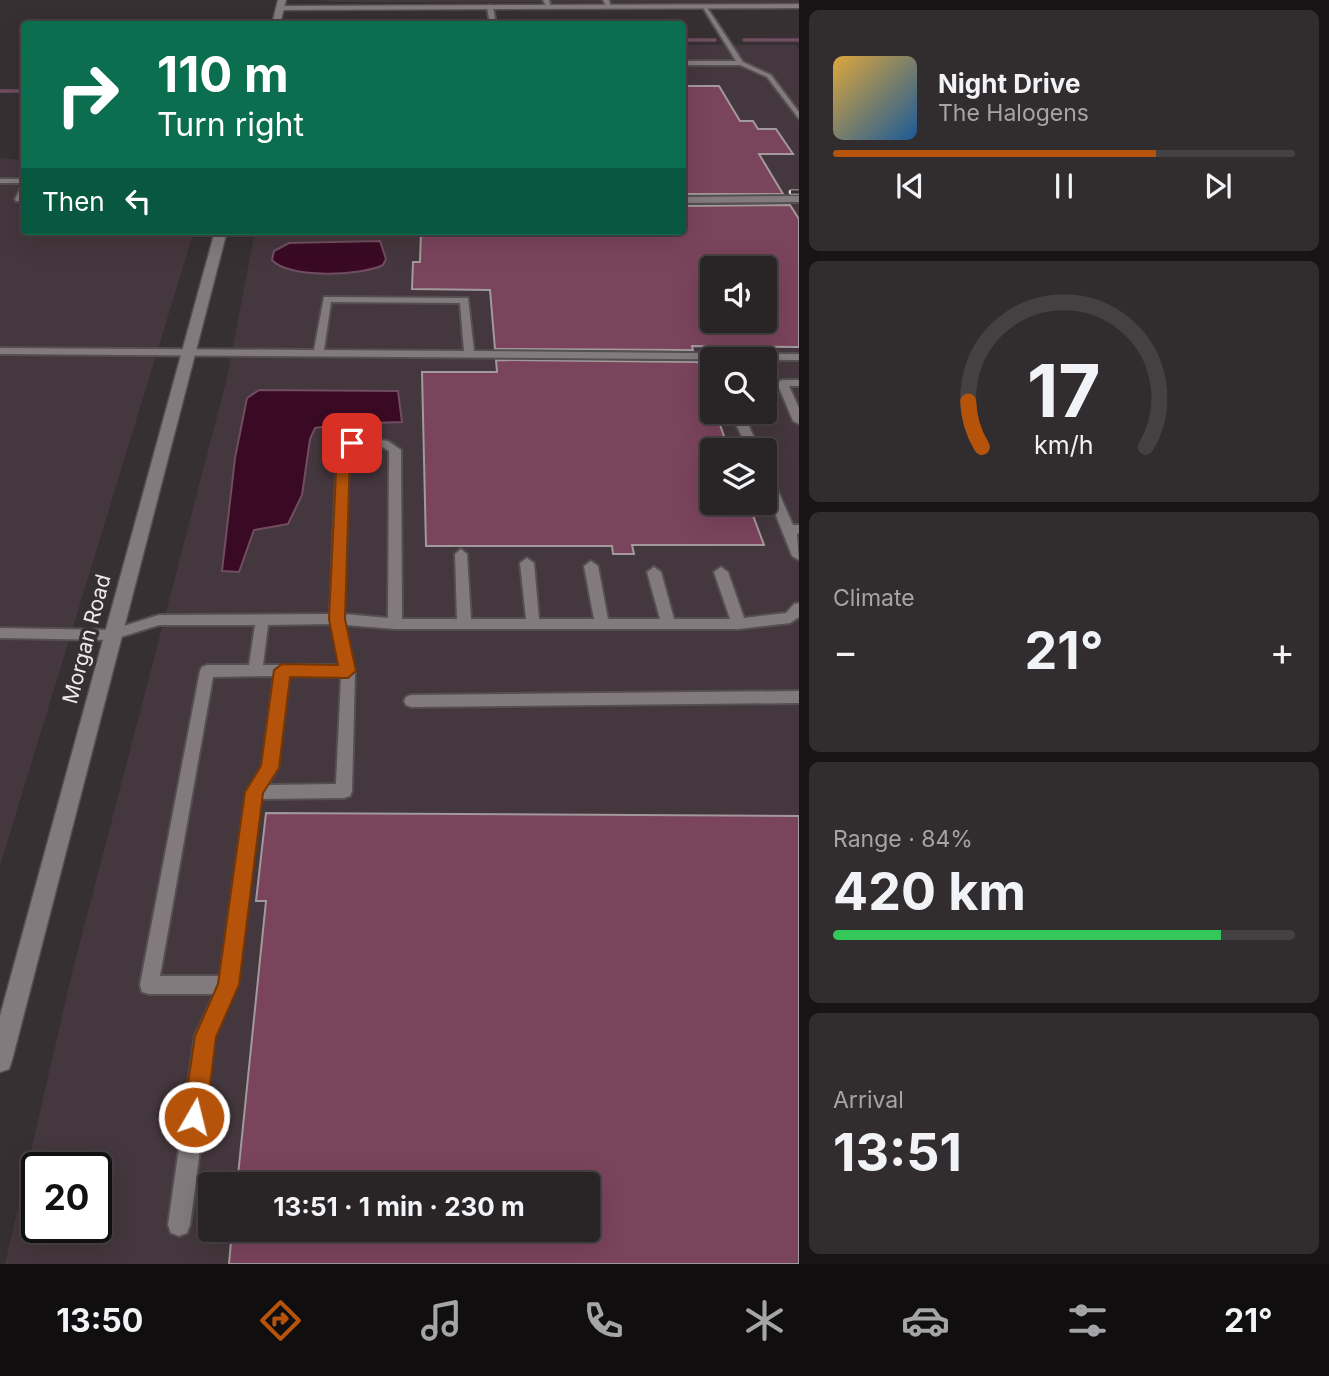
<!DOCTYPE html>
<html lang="en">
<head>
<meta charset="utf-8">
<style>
	body { margin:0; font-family:Inter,sans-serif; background:#312c2e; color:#f1f3f6; height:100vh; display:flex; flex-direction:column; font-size:26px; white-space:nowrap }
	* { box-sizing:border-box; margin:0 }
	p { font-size:23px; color:#a5a4a7 }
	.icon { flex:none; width:38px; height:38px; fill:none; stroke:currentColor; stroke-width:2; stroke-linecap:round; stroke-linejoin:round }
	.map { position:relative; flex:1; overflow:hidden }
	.details { display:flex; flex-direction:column; gap:10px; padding:10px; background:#171415; width:530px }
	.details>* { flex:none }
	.top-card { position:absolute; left:21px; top:21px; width:665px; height:214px; border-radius:7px; box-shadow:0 7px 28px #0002,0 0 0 2px #454143; background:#0b6e4f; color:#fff; overflow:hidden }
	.buttons { position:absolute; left:700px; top:256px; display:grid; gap:14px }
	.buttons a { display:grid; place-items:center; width:77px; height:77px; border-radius:7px; background:#292426; box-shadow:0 7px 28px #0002,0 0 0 2px #454143; font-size:35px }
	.speed { position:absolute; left:21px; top:1152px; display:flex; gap:14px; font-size:35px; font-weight:700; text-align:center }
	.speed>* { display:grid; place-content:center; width:91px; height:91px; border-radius:50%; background:#292426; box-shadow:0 7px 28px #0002,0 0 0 2px #454143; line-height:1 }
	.speed .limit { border:4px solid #111; border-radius:10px; background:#fff; color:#111 }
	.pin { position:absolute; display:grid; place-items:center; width:60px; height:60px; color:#fff; margin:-30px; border-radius:14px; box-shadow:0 4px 10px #0006 }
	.me { position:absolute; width:77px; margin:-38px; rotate:8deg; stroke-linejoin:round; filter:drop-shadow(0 0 5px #0008) }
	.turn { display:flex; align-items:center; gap:24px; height:147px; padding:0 21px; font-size:32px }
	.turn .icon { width:91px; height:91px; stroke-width:2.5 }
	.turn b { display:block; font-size:49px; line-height:60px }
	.then { display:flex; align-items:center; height:66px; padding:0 21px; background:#0003; gap:14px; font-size:26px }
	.big { font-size:52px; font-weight:700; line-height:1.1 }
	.details .widget { flex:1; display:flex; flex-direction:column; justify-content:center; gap:10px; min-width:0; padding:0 24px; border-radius:10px; background:#312c2e }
	.details .dial { align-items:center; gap:0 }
	.dial svg { height:182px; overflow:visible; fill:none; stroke:#454143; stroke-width:7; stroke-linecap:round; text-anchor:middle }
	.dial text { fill:#f1f3f6; stroke:none }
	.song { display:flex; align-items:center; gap:21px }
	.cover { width:84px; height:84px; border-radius:10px; background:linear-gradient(135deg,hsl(40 70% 55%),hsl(210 70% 35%)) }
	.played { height:7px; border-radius:4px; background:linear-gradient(90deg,#b45309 70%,#454143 70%) }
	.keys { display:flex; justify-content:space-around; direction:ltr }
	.heat { display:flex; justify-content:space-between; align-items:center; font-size:38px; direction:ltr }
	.charge { height:10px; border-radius:5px; background:linear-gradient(90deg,#34c759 84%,#454143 0) }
	.trip { position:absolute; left:198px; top:1172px; width:402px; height:70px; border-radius:7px; background:#292426; box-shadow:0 7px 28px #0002,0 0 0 2px #454143; font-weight:700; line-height:70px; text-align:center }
	.dock { display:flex; height:112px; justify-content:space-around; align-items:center; background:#100e0f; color:#a5a4a7 }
	.dock .icon { width:49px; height:49px }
	.dock .current { color:#b45309 }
	.dock b { font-size:32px; color:#f1f3f6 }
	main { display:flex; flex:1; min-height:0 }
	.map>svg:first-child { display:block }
</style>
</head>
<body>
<main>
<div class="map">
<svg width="799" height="1264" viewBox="0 0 799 1264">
	<rect width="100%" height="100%" fill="#373032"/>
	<g fill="#44373d" fill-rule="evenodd">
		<polygon points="316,0 799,0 799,3 337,2"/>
		<path d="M683,45H795L799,48V1264H5L72,973L227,378L255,231H682ZM712,268H765V320H712ZM712,359H765V411H712ZM712,450H765V502H712ZM37,1167H96V1227H37ZM210,1185H588V1230H210Z"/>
		<polygon points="0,158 24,160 24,231 194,231 0,866"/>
	</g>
	<g fill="#3a0a24" stroke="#704d60" stroke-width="2">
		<path d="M380,241L386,259L383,265C362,276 288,279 272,260L274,251L289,243Z"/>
		<polygon points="259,390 398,391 402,422 344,424 315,428 310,439 302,495 288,524 254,530 239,572 222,571 235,458 247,398"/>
	</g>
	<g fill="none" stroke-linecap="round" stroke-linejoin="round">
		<g stroke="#704d60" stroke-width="3.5">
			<polyline points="682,40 715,40"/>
			<polyline points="744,40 799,40"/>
			<polyline points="0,91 24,91"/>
		</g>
	</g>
	<g fill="#7a445c" stroke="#a2999c" stroke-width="2" fill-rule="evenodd">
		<polygon points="682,86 719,86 740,121 753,121 758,129 776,129 793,154 759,154 783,194 682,194"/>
		<path d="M790,205L799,219V347L692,346L693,350L495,349L490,290L412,289L413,262H420L421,231H682V206ZM712,268H765V320H712Z"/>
		<polygon points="496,360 698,362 712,402 712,411 715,411 729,450 712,450 712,502 748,502 764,545 632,545 634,554 613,554 612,546 426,546 422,372 497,372"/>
		<polygon points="266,813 799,816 799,1264 229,1264 232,1230 588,1230 588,1185 237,1185 266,901 256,901"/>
	</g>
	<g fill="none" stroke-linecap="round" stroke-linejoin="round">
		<g stroke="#544f51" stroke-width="4">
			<g id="lane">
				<polygon points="543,0 549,0 551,8 547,8"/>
				<polygon points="603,0 609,0 611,8 607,8"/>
				<polygon points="490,5 493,7 496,24 490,24 487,7"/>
				<polygon points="702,6 706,6 743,62 771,75 799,112 799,119 767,77 740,65 682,65 682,61 736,61"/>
				<rect x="0" y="179" width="24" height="4"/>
				<polygon points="21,188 24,188 22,201 16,201 15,199"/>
				<polygon points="799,196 799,202 682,203 682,197"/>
				<path d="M324,297L468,298L474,351L799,354V360L0,354V348L314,350ZM331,302L460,303L464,351L324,350Z"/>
				<polygon points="782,380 799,380 799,386 789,386 799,408 799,424 793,421 777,383"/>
				<polygon points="741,419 747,422 760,450 748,450 735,422"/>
				<path d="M369,438L388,441L401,450L402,619H457L455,554L461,549L467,554L471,619H526L520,563L527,558L534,563L539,619H594L584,566L591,561L598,566L608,619H660L647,572L654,567L661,572L674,619H730L714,572L721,567L728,572L744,618L786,613L794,604L799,603V617L790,623L739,629H395L345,625L355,671L352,791L350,796L344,798L261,799L237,985L215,1037L190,1225L187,1233L179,1236L171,1233L168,1225L195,1036L214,994H149L142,992L140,985L200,671L202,667L207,665H249L255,625H159L111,640L0,638V628L111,630L159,615L330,614L337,451L349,442ZM369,445L381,446L389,451L388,618L344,614L349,452L358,447ZM331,624L340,665H263L268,625ZM274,676L262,766L246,792L220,976H160L213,677ZM289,676L341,677L336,784L268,785L278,768Z"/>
				<polygon points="765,471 771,475 793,525 799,525 799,533 797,534 799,560 792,556 765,488"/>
				<polygon points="799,691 799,703 411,707 406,705 404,701 406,697 411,695"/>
			</g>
		</g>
		<g stroke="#544f51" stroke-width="3">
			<polygon id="street" points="799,4 799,8 280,10 276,8 280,6"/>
		</g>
		<g stroke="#544f51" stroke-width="3">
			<g id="secondary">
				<polygon points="278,0 286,0 280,24 272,24"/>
				<polygon points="215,231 227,231 12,1060 9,1069 0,1072 0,1016"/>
			</g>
		</g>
		<use href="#lane" fill="#837a7e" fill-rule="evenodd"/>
		<use href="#street" fill="#837a7e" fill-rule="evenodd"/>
		<use href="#secondary" fill="#837a7e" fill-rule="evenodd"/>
		<g stroke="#cfcacc" stroke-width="5">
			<polyline id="rail" points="791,192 799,192"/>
		</g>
		<use href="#rail" stroke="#373032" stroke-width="3.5" stroke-dasharray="10" stroke-linecap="butt"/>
	</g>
	<polygon fill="#b45309" stroke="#753606" stroke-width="2" points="347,441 358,443 350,452 345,619 356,671 348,678 290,677 279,768 263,793 239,985 216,1037 206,1117 202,1125 194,1129 186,1125 183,1117 195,1036 218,984 245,792 261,766 274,670 282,664 338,665 329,619 337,451"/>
	<g text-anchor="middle" stroke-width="7" stroke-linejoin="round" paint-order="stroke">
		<g font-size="21" fill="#eeeaec" stroke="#373032">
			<text transform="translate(87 639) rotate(-75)" y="7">Morgan Road</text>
		</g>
	</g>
</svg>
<div class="buttons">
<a><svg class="icon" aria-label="sound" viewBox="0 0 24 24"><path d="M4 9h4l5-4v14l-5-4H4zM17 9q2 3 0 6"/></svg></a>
<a><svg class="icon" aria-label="search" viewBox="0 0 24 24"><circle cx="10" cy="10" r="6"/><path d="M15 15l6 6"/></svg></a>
<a><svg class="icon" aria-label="layers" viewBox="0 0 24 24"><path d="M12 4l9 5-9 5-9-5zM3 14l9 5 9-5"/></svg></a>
</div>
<div class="speed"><div class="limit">20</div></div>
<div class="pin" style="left:352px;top:443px;background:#d93025"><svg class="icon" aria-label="arrive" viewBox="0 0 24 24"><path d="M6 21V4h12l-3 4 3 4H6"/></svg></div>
<svg class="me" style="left:194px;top:1117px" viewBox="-20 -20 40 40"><circle r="17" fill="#b45309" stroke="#fff" stroke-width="3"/><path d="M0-11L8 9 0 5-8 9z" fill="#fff"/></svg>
<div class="trip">13:51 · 1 min · 230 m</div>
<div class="top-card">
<div class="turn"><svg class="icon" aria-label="right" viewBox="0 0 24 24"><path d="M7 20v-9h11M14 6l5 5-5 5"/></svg><div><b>110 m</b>Turn right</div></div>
<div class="then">Then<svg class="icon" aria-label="left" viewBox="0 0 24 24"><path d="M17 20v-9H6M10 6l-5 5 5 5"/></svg></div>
</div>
</div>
<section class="details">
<div class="widget">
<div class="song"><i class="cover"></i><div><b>Night Drive</b><p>The Halogens</p></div></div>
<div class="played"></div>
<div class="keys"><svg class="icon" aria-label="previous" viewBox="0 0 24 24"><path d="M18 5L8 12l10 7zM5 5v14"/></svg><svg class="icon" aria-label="pause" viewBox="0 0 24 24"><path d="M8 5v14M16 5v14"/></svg><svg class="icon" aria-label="next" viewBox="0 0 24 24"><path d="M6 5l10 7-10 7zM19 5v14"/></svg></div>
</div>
<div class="widget dial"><svg viewBox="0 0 100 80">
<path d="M14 69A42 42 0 1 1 86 69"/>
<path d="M14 69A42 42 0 0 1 8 49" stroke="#b45309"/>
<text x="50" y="56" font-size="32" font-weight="700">17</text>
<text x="50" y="72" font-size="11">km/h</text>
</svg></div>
<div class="widget"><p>Climate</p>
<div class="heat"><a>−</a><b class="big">21°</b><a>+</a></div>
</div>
<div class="widget"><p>Range · 84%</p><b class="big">420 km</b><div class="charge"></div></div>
<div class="widget"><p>Arrival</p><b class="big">13:51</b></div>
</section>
</main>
<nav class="dock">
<b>13:50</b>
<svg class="icon current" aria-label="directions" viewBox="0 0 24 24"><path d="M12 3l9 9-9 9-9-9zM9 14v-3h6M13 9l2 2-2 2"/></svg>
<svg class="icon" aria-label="music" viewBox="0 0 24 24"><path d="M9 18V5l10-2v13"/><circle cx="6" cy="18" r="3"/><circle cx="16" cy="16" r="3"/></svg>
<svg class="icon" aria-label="phone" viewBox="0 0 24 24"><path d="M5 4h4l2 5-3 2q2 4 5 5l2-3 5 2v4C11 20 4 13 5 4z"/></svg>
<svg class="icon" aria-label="climate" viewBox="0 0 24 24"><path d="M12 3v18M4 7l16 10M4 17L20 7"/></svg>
<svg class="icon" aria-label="car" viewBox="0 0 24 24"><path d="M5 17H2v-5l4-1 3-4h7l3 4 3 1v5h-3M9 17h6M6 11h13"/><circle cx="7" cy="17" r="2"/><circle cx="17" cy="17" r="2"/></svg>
<svg class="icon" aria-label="filters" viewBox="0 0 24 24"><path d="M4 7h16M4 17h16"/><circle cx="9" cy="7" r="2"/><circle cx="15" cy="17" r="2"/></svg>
<b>21°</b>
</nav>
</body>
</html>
